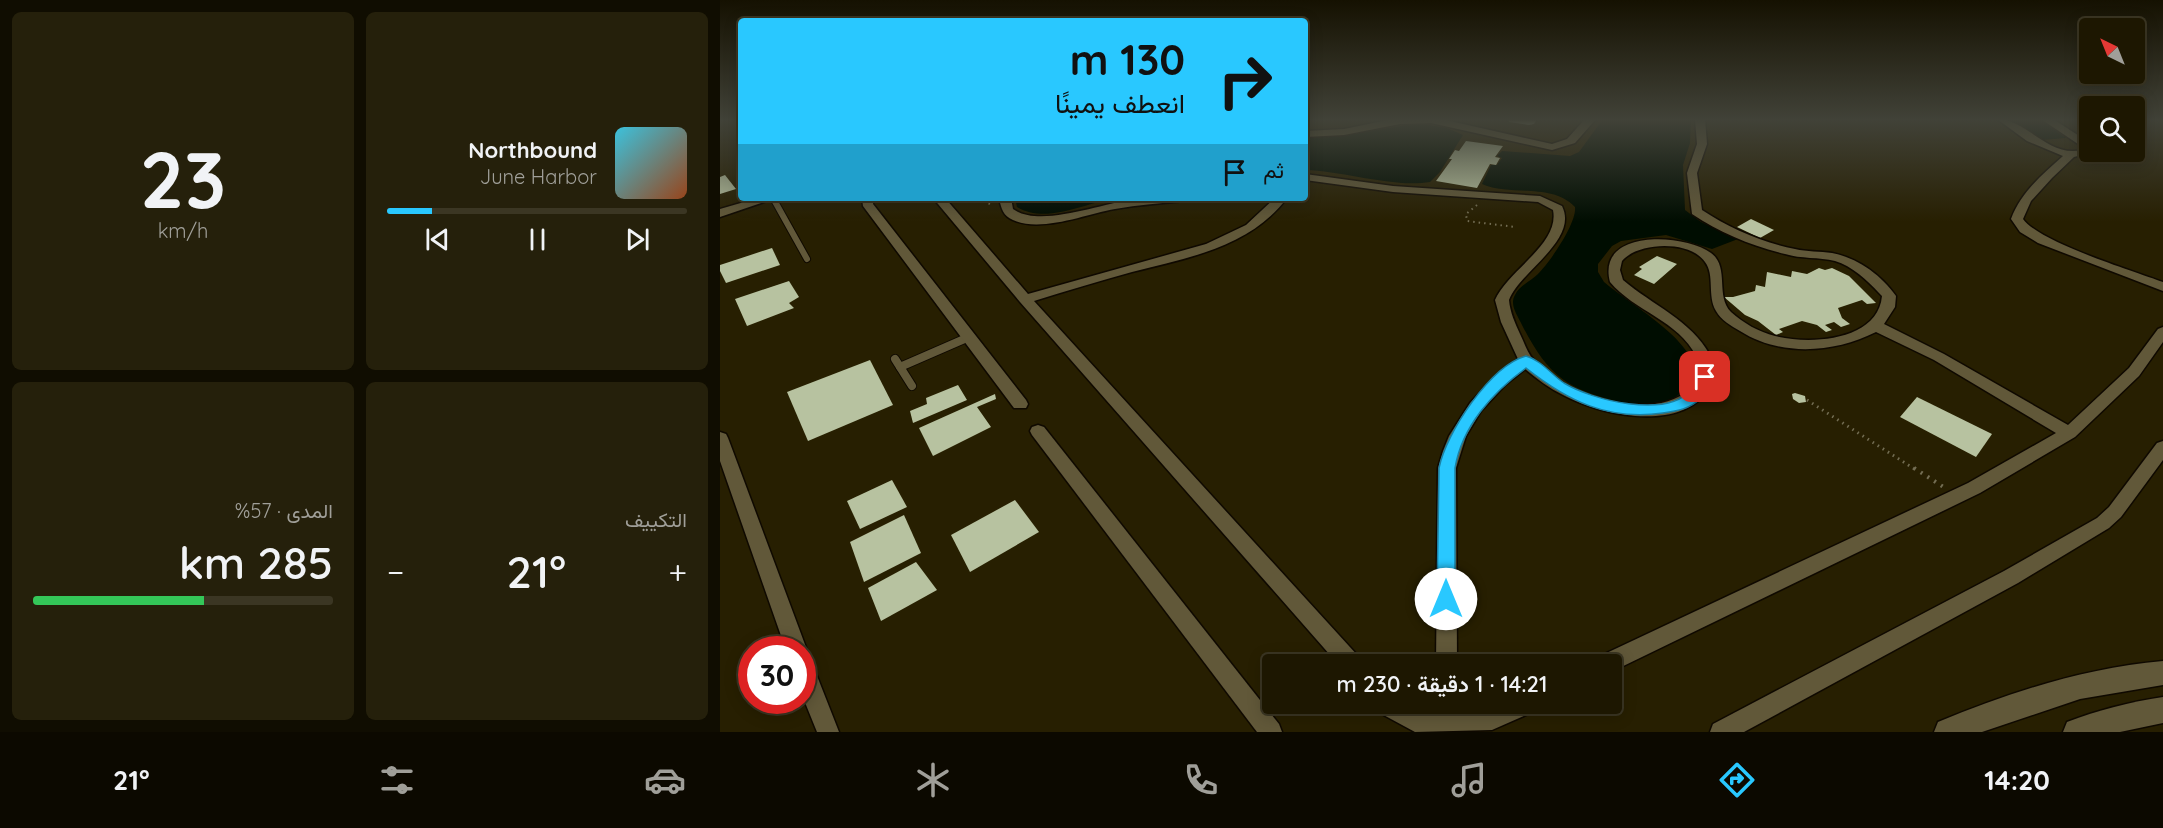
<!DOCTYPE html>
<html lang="ar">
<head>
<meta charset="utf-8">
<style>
	body { margin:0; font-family:Quicksand,Vazirmatn,sans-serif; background:#25200b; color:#f1f3f6; direction:rtl; height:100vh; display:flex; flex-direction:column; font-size:22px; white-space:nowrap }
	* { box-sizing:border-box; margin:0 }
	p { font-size:20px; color:#a09f99 }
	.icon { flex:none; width:33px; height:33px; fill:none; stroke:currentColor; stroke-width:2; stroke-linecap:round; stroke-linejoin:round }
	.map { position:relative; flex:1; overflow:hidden; direction:ltr }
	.sheet { display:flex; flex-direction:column; gap:12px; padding:12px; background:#100d01; width:720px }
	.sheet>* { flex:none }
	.hud { position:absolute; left:18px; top:18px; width:570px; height:183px; border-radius:6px; box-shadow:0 3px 15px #0003,0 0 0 2px #3b3623; direction:rtl; background:#29c8ff; color:#111; overflow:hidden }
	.needle { width:39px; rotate:317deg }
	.fabs { position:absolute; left:1359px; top:18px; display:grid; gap:12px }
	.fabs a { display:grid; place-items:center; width:66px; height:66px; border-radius:6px; background:#1d1701; box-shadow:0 3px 15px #0003,0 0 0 2px #3b3623; font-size:30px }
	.speed { position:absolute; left:18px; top:636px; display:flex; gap:12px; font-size:30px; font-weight:700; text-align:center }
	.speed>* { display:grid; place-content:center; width:78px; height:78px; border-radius:50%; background:#1d1701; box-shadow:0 3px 15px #0003,0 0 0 2px #3b3623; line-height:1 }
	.speed .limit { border:9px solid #d22; background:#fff; color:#111 }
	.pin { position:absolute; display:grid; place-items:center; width:51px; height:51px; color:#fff; margin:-26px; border-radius:12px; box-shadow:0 3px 9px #0006 }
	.me { position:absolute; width:66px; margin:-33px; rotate:0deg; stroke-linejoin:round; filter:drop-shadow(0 0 4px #0008) }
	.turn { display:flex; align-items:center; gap:21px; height:126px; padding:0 24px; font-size:27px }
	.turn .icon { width:78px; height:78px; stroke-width:2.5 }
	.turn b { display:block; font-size:42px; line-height:51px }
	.then { display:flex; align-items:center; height:57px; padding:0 24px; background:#0003; gap:12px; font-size:22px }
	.big { font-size:45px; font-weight:600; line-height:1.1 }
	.sheet .tile { flex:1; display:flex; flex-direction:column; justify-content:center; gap:9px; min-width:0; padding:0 21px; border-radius:9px; background:#25200b }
	.sheet .dial { align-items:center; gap:0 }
	.dial b { font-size:78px; line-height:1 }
	.song { display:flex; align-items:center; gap:18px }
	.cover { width:72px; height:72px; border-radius:9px; background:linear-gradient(135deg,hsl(190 70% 55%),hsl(20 70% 35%)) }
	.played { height:6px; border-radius:3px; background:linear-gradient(90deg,#29c8ff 15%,#3b3623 15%) }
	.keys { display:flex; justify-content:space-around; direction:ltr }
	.heat { display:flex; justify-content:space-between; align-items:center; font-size:33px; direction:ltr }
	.charge { height:9px; border-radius:4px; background:linear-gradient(90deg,#34c759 57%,#3b3623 0) }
	.sheet .tiles { flex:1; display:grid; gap:12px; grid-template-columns:repeat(2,1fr) }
	.trip { position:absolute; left:542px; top:654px; width:360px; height:60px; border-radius:6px; background:#1d1701; box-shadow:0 3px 15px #0003,0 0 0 2px #3b3623; font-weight:600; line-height:60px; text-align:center; direction:rtl }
	.tabs { display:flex; height:96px; justify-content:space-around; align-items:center; background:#0c0900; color:#a09f99 }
	.tabs .icon { width:42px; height:42px }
	.tabs .current { color:#29c8ff }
	.tabs b { font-size:27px; color:#f1f3f6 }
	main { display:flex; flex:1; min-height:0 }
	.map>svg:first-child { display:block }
</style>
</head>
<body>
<main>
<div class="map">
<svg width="1443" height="732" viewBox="0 0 1443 732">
	<rect width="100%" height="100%" fill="#271f01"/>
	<g fill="#000d01">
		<path d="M883,119H971L970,143L963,165L965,210L981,222L1018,239L992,249L946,235L901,241L892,246L878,264V272L884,282C906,301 966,336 972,363C973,369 972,375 972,381C966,388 959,396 951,399C938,405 915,405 901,402C846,390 827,374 802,325C798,316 789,305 795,295C799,286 811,281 818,274C830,262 857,223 855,207C832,182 791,197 762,184L771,165H777L782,158L777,156L782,151L850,156L859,152Z"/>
		<polygon points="1291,119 1319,119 1346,138 1322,140"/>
		<path d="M698,123L727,128L743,135L720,172L710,182C673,188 624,171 585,170V138L628,135Z"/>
		<path d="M295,198H397C366,202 327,225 297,207Z"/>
	</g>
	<g fill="#b7c2a0">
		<polygon points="790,119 817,119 814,124 809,125 789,122"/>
		<polygon points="746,141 783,146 775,157 780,158 776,165 770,164 757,188 716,181 732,159 729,159 735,150 739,151"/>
		<polygon points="5,175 16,189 0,194 0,177"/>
		<polygon points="1031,219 1054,230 1040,238 1017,227"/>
		<polygon points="52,248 60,265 6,283 0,271 0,265"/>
		<polygon points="937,256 957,264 934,284 914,275 922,269 919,267"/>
		<polygon points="1099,268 1105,270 1112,268 1129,276 1156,303 1147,304 1142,300 1118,308 1122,318 1130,324 1121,327 1114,322 1105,325 1112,330 1106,332 1097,325 1082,321 1059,329 1063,332 1056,335 1038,321 1025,315 1004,297 1013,297 1035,291 1036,285 1045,287 1047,272 1071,277 1072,271 1087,274"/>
		<polygon points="69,281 79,297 69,303 74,308 27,326 15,299"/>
		<polygon points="150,360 173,405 88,441 67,392"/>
		<polygon points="238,385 247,400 193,423 190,411 207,404 206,398"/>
		<polygon points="1075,393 1085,396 1086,402 1079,403 1073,399 1072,394"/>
		<polygon points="275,394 276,399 257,407 271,427 213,456 199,428"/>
		<polygon points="1197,397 1272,434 1256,457 1180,417"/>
		<polygon points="172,480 187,507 140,529 127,501"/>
		<polygon points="295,500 319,532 250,572 231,535"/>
		<polygon points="184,515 201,553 144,582 130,542"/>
		<polygon points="196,562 217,590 161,621 148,588"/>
	</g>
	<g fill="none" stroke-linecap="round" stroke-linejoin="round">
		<g stroke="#0f0900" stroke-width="8">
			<polyline id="lane-far1" points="53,198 87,259"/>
		</g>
		<g stroke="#0f0900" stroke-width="10">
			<g id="lane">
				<polyline points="175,359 192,386"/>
				<polyline points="180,367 249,337"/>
			</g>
		</g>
		<g stroke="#0f0900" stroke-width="3">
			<g id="street">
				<polygon points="673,119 721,119 832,144 847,139 865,119 876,119 855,143 832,150 711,123 680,124 624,135 585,137 585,131 624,129"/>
				<path d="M975,119H985L987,144L977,173L982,210C1009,228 1043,243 1075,249C1087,252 1100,251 1112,253C1138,258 1161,275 1176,296L1175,307L1164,324L1224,354L1348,425L1409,368L1438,329L1443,327V342L1419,376L1355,437L1260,493L891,672V664H876L878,657L1248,483L1336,433L1214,360L1156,332C1114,353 1061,357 1020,331C1011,326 1001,320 996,311C987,296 995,275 985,262C970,240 918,242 902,261L900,270L903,280C932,305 971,320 990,355C996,366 994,379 988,390C959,433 880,415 843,395C829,388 817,379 805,369L785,385L761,411L746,436L736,468L737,664H716L718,468L723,451L729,436L750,403L774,378L798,359L781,322L775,300C788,270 840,244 833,210L818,202L673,192L585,180V174L673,186L820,196L842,206C859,240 800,271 789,300C790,312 795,323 800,334C804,342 807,352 813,359C843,396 931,424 970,389C979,381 981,367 976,356C959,321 914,311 890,282C876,229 963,233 991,253C1010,267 995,296 1011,312C1023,323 1039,332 1055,336C1090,345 1158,341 1162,296L1159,293C1147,280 1132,266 1115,261C1099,257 1081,259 1065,254C1032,246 1000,233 972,214L967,173L977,144Z"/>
				<path d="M1277,119C1307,119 1328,158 1362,150L1361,146L1321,119H1333L1370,143V152H1373L1354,157L1332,178L1311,201L1303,219C1319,242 1413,271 1443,282V291L1318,243L1300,232L1291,219C1301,192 1322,175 1343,156L1307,141Z"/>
				<polygon points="38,198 56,198 0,217 0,209"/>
				<polygon points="142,198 154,198 153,204 306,400 308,404 306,408 294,408 143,206"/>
				<path d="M213,198H225L308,294L486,244L526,225L555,198H567C530,247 468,258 412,272C379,281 346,291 314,301L639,657L641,664H618L300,302Z"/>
				<path d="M279,198H291L293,209C319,228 380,204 410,200C430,197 451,198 471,198L465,201C442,203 418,205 395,209C366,214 321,233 293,220C283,216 281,208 279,198Z"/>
				<polygon points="318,425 324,427 559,724 562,732 537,732 312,435 310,431 312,427"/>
				<polygon points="0,432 6,434 8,438 87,650 85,656 90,658 119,732 97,732 82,695 82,650 66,650 0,461"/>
				<polygon points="1443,441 1443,460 1401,517 1389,528 1298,583 1024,732 990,732 993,724 1284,571 1377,518 1389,507 1437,443"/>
				<path d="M655,704H687L710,716L715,715V704H737V712C764,709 789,701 816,704L813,712L772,730L695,732L658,712Z"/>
			</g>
		</g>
		<g stroke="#0f0900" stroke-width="3">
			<g id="secondary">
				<path d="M1443,661V685L1360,699L1262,732H1214L1218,722C1291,692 1364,668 1443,661Z"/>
				<path d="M1443,697V723L1400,732H1343L1347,722C1378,710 1410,702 1443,697Z"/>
			</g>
		</g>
		<g stroke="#736d53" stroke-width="2" stroke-dasharray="1.5 4" stroke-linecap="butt">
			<polyline points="259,198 273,206"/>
			<polyline points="757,205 746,214 747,221 795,227"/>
		</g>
		<polyline stroke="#736d53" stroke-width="3" stroke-dasharray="1.5 4.5" stroke-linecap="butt" points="1087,400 1196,470"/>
		<polyline stroke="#736d53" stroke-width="4" stroke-dasharray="2 6" stroke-linecap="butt" points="1194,468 1225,488"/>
		<use href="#lane-far1" stroke="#615839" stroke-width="6"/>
		<use href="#lane" stroke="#615839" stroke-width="8"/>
		<use href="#street" fill="#615839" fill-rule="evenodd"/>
		<use href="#secondary" fill="#615839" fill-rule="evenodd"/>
	</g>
	<linearGradient id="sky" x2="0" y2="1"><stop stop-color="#151101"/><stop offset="0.54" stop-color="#414238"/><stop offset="1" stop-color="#414238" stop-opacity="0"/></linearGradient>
	<rect width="1443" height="222" fill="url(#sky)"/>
	<path fill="#29c8ff" stroke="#1b82a6" stroke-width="1.5" d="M806,356C821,360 832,375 844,383C872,400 946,419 971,390C975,386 977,379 980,374L985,373L992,377C989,384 986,393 981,398C970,409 957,411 943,413C888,421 848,401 806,368C773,392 742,426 735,468V599L733,605L726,607L720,605L717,599L719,468C726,433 770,366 806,356Z"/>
</svg>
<div class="fabs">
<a><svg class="needle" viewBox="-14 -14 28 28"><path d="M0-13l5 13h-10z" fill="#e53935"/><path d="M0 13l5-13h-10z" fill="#a09f99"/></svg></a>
<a><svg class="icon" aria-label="search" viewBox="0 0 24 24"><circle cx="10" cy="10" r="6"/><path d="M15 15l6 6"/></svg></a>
</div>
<div class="speed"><div class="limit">30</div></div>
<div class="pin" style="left:985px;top:377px;background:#d93025"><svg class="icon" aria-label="arrive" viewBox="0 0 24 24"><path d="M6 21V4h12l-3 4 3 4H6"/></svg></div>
<svg class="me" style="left:726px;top:599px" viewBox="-20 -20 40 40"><circle r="19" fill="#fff"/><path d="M0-13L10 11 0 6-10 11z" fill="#29c8ff"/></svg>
<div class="trip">14:21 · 1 دقيقة · 230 m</div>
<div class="hud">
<div class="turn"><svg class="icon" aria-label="right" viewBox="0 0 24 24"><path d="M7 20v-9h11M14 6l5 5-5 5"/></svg><div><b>130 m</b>انعطف يمينًا</div></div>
<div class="then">ثم<svg class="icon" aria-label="arrive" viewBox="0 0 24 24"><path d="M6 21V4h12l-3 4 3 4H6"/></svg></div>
</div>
</div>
<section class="sheet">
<div class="tiles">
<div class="tile">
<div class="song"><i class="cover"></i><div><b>Northbound</b><p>June Harbor</p></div></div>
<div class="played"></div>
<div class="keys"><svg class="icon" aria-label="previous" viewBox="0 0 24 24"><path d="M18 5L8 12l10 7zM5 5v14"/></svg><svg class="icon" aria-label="pause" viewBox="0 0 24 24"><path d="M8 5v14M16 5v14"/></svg><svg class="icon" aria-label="next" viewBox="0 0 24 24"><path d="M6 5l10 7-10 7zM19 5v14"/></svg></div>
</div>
<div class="tile dial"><b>23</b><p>km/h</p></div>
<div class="tile"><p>التكييف</p>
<div class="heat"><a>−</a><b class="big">21°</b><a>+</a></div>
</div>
<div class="tile"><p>المدى · 57%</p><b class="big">285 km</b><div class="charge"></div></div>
</div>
</section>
</main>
<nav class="tabs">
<b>14:20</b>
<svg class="icon current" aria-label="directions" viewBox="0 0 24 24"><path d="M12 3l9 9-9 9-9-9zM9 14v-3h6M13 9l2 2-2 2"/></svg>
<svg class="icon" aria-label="music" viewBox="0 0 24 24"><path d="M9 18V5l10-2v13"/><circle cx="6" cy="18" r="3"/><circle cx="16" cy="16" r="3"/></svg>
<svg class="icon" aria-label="phone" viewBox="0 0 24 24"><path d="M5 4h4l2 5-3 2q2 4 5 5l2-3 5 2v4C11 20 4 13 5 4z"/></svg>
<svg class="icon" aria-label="climate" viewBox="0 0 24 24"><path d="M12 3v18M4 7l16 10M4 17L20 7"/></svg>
<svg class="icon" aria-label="car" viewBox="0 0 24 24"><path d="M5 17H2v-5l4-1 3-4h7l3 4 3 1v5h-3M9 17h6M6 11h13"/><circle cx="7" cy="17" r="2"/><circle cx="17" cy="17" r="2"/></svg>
<svg class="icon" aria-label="filters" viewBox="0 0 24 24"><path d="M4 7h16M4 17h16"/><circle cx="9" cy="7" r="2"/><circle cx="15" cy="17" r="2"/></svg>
<b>21°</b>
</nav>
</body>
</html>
